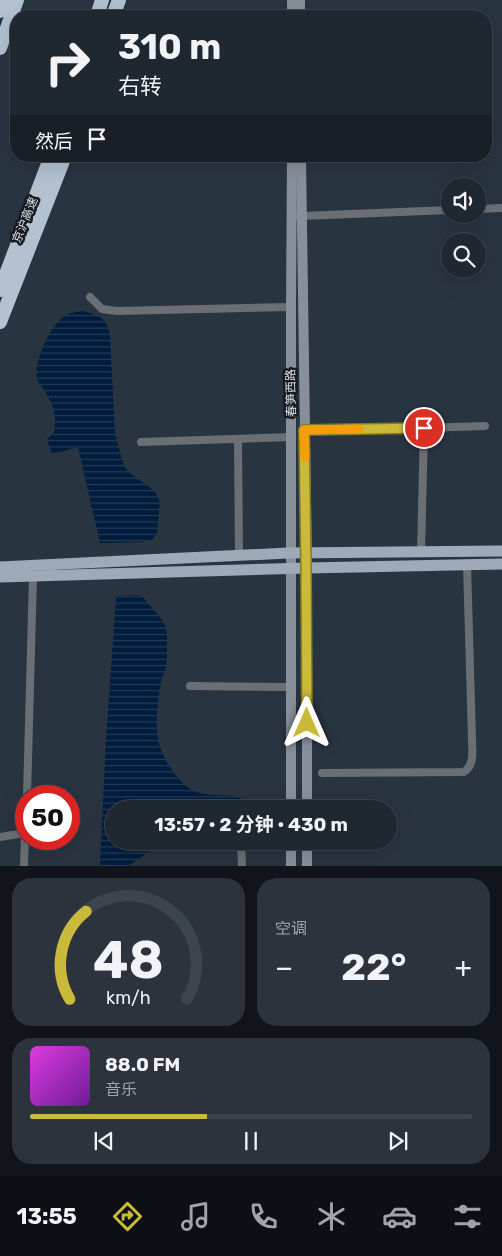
<!DOCTYPE html>
<html lang="zh">
<head>
<meta charset="utf-8">
<style>
	body { margin:0; font-family:Rubik,"Noto Sans SC",sans-serif; background:#2c333d; color:#f1f3f6; height:100vh; display:flex; flex-direction:column; font-size:19px; white-space:nowrap }
	* { box-sizing:border-box; margin:0 }
	p { font-size:16px; color:#a1a5ab }
	.icon { flex:none; width:28px; height:28px; fill:none; stroke:currentColor; stroke-width:2; stroke-linecap:round; stroke-linejoin:round }
	.map { position:relative; height:866px; overflow:hidden }
	.drawer { display:flex; flex-direction:column; gap:12px; padding:12px; background:#11151b; flex:1 }
	.drawer>* { flex:none }
	.banner { position:absolute; left:10px; top:10px; width:482px; height:152px; border-radius:20px; box-shadow:0 5px 20px #0002,0 0 0 1px #3c444d; background:#1f2731; color:#f1f3f6; overflow:hidden }
	.controls { position:absolute; left:441px; top:178px; display:grid; gap:10px }
	.controls a { display:grid; place-items:center; width:45px; height:45px; border-radius:50%; background:#1f2731; box-shadow:0 5px 20px #0002,0 0 0 1px #3c444d; font-size:25px }
	.speed { position:absolute; left:15px; top:785px; display:flex; gap:10px; font-size:25px; font-weight:700; text-align:center }
	.speed>* { display:grid; place-content:center; width:65px; height:65px; border-radius:50%; background:#1f2731; box-shadow:0 5px 20px #0002,0 0 0 1px #3c444d; line-height:1 }
	.speed .limit { border:8px solid #d22; background:#fff; color:#111 }
	.pin { position:absolute; display:grid; place-items:center; width:42px; height:42px; color:#fff; margin:-21px; border:2px solid #fff; border-radius:50%; box-shadow:0 1px 5px #0007 }
	.me { position:absolute; width:55px; margin:-28px; rotate:0deg; stroke-linejoin:round; filter:drop-shadow(0 0 4px #0008) }
	.turn { display:flex; align-items:center; gap:18px; height:105px; padding:0 25px; font-size:22px }
	.turn .icon { width:65px; height:65px; stroke-width:2.5 }
	.turn b { display:block; font-size:35px; line-height:42px }
	.then { display:flex; align-items:center; height:48px; padding:0 25px; background:#0003; gap:10px; font-size:19px }
	.big { font-size:38px; font-weight:700; line-height:1.1 }
	.drawer .card { flex:1; display:flex; flex-direction:column; justify-content:center; gap:8px; min-width:0; padding:0 18px; border-radius:20px; background:#2c333d }
	.drawer .dial { align-items:center; gap:0 }
	.dial svg { height:130px; overflow:visible; fill:none; stroke:#3c444d; stroke-width:7; stroke-linecap:round; text-anchor:middle }
	.dial text { fill:#f1f3f6; stroke:none }
	.song { display:flex; align-items:center; gap:15px }
	.cover { width:60px; height:60px; border-radius:8px; background:linear-gradient(135deg,hsl(300 70% 55%),hsl(280 70% 35%)) }
	.played { height:5px; border-radius:2px; background:linear-gradient(90deg,#caba3a 40%,#3c444d 40%) }
	.keys { display:flex; justify-content:space-around; direction:ltr }
	.heat { display:flex; justify-content:space-between; align-items:center; font-size:28px; direction:ltr }
	.drawer .tiles { flex:1; display:grid; gap:12px; grid-template-columns:1fr 1fr }
	.card:last-child { grid-column:span 2 }
	.trip { position:absolute; left:105px; top:800px; width:292px; height:50px; border-radius:25px; background:#1f2731; box-shadow:0 5px 20px #0002,0 0 0 1px #3c444d; font-weight:700; line-height:50px; text-align:center }
	.tab-bar { display:flex; height:80px; justify-content:space-around; align-items:center; background:#0c1014; color:#a1a5ab }
	.tab-bar .icon { width:35px; height:35px }
	.tab-bar .current { color:#caba3a }
	.tab-bar b { font-size:22px; color:#f1f3f6 }
	.map>svg:first-child { display:block }
</style>
</head>
<body>
<div class="map">
<svg width="502" height="866" viewBox="0 0 502 866">
	<defs>
		<pattern id="water-rules" width="6" height="5" patternUnits="userSpaceOnUse" patternTransform="scale(1.25)"><rect width="6" height="5" fill="#001c3c"/><path d="M0 2.5h6" fill="none" stroke="#253d58"/></pattern>
	</defs>
	<rect width="100%" height="100%" fill="#293441"/>
	<g fill="url(#water-rules)">
		<path d="M83,311C100,316 106,317 110,335L115,434L124,466L131,474L148,486L155,492L160,502L157,533L152,540L142,542L100,543L78,447L52,454L47,439L54,432C57,415 53,405 45,391C42,387 38,382 37,378C33,363 50,327 62,318C68,313 75,312 83,311Z"/>
		<path d="M138,595L142,596C149,605 161,616 165,626C167,630 167,636 167,641C167,650 167,659 166,667C165,672 162,677 161,682C158,703 153,730 161,750C168,766 180,786 197,792C208,797 234,793 242,799C245,801 246,805 246,809H114V841H176L147,853L128,866H100L106,739L116,598L118,596Z"/>
	</g>
	<g fill="none" stroke-linecap="round" stroke-linejoin="round">
		<g stroke="#696f75" stroke-width="8">
			<polyline points="478,209 502,208"/>
			<polyline points="292,215 302,216 450,210"/>
			<polyline points="90,297 102,309 117,311 291,307"/>
			<polyline points="304,430 424,428 485,426"/>
			<polyline points="238,439 239,555"/>
			<polyline points="141,442 291,437"/>
			<polyline points="421,552 424,428"/>
			<polyline points="190,686 291,687"/>
			<path d="M322,773L464,772C475,765 472,750 472,739L467,564"/>
			<polyline points="27,796 33,576"/>
			<polyline points="0,837 25,833"/>
			<polyline points="241,841 242,866"/>
			<polyline points="24,866 25,833 26,826"/>
		</g>
		<g stroke="#87909a" stroke-width="10">
			<polyline points="300,0 300,16"/>
			<polyline points="292,16 292,0"/>
			<polyline points="301,156 307,568 307,809"/>
			<polyline points="291,809 291,307 292,156"/>
			<polyline points="291,841 291,866"/>
			<polyline points="307,841 307,866"/>
		</g>
		<g stroke="#9eaab7" stroke-width="11">
			<polyline points="0,567 288,553 502,551"/>
			<polyline points="0,577 307,568 502,564"/>
		</g>
		<g stroke="#b3c1d0" stroke-width="14">
			<polyline points="0,11 4,0"/>
			<polyline points="97,16 102,0"/>
			<polyline points="113,16 119,0"/>
			<polyline points="0,48 17,0"/>
			<polyline points="0,290 51,156"/>
			<polyline points="0,322 65,156"/>
		</g>
	</g>
	<g fill="none" stroke-linecap="round" stroke-linejoin="round">
		<g stroke="#837926" stroke-width="12">
			<polyline id="route" points="307,723 306,568 304,430 424,428"/>
		</g>
		<use href="#route" stroke="#caba3a" stroke-width="9"/>
		<polyline stroke="#f59e0b" stroke-width="9" points="305,457 304,430 359,429"/>
	</g>
	<g text-anchor="middle" stroke-width="5" stroke-linejoin="round" paint-order="stroke">
		<g font-size="12" fill="#dbe2ea" stroke="#171b21">
			<text transform="translate(25 220) rotate(-68)" y="4">京沪高速</text>
			<text transform="translate(291 393) rotate(-91)" y="4">春笋西路</text>
		</g>
	</g>
</svg>
<div class="controls">
<a><svg class="icon" aria-label="sound" viewBox="0 0 24 24"><path d="M4 9h4l5-4v14l-5-4H4zM17 9q2 3 0 6"/></svg></a>
<a><svg class="icon" aria-label="search" viewBox="0 0 24 24"><circle cx="10" cy="10" r="6"/><path d="M15 15l6 6"/></svg></a>
</div>
<div class="speed"><div class="limit">50</div></div>
<div class="pin" style="left:424px;top:428px;background:#d93025"><svg class="icon" aria-label="arrive" viewBox="0 0 24 24"><path d="M6 21V4h12l-3 4 3 4H6"/></svg></div>
<svg class="me" style="left:307px;top:723px" viewBox="-20 -20 40 40"><path d="M0-17L14 15 0 8-14 15z" fill="#caba3a" stroke="#fff" stroke-width="4"/></svg>
<div class="trip">13:57 · 2 分钟 · 430 m</div>
<div class="banner">
<div class="turn"><svg class="icon" aria-label="right" viewBox="0 0 24 24"><path d="M7 20v-9h11M14 6l5 5-5 5"/></svg><div><b>310 m</b>右转</div></div>
<div class="then">然后<svg class="icon" aria-label="arrive" viewBox="0 0 24 24"><path d="M6 21V4h12l-3 4 3 4H6"/></svg></div>
</div>
</div>
<section class="drawer">
<div class="tiles">
<div class="card dial"><svg viewBox="0 0 100 80">
<path d="M14 69A42 42 0 1 1 86 69"/>
<path d="M14 69A42 42 0 0 1 24 15" stroke="#caba3a"/>
<text x="50" y="56" font-size="32" font-weight="700">48</text>
<text x="50" y="72" font-size="11">km/h</text>
</svg></div>
<div class="card"><p>空调</p>
<div class="heat"><a>−</a><b class="big">22°</b><a>+</a></div>
</div>
<div class="card">
<div class="song"><i class="cover"></i><div><b>88.0 FM</b><p>音乐</p></div></div>
<div class="played"></div>
<div class="keys"><svg class="icon" aria-label="previous" viewBox="0 0 24 24"><path d="M18 5L8 12l10 7zM5 5v14"/></svg><svg class="icon" aria-label="pause" viewBox="0 0 24 24"><path d="M8 5v14M16 5v14"/></svg><svg class="icon" aria-label="next" viewBox="0 0 24 24"><path d="M6 5l10 7-10 7zM19 5v14"/></svg></div>
</div>
</div>
</section>
<nav class="tab-bar">
<b>13:55</b>
<svg class="icon current" aria-label="directions" viewBox="0 0 24 24"><path d="M12 3l9 9-9 9-9-9zM9 14v-3h6M13 9l2 2-2 2"/></svg>
<svg class="icon" aria-label="music" viewBox="0 0 24 24"><path d="M9 18V5l10-2v13"/><circle cx="6" cy="18" r="3"/><circle cx="16" cy="16" r="3"/></svg>
<svg class="icon" aria-label="phone" viewBox="0 0 24 24"><path d="M5 4h4l2 5-3 2q2 4 5 5l2-3 5 2v4C11 20 4 13 5 4z"/></svg>
<svg class="icon" aria-label="climate" viewBox="0 0 24 24"><path d="M12 3v18M4 7l16 10M4 17L20 7"/></svg>
<svg class="icon" aria-label="car" viewBox="0 0 24 24"><path d="M5 17H2v-5l4-1 3-4h7l3 4 3 1v5h-3M9 17h6M6 11h13"/><circle cx="7" cy="17" r="2"/><circle cx="17" cy="17" r="2"/></svg>
<svg class="icon" aria-label="filters" viewBox="0 0 24 24"><path d="M4 7h16M4 17h16"/><circle cx="9" cy="7" r="2"/><circle cx="15" cy="17" r="2"/></svg>
</nav>
</body>
</html>
